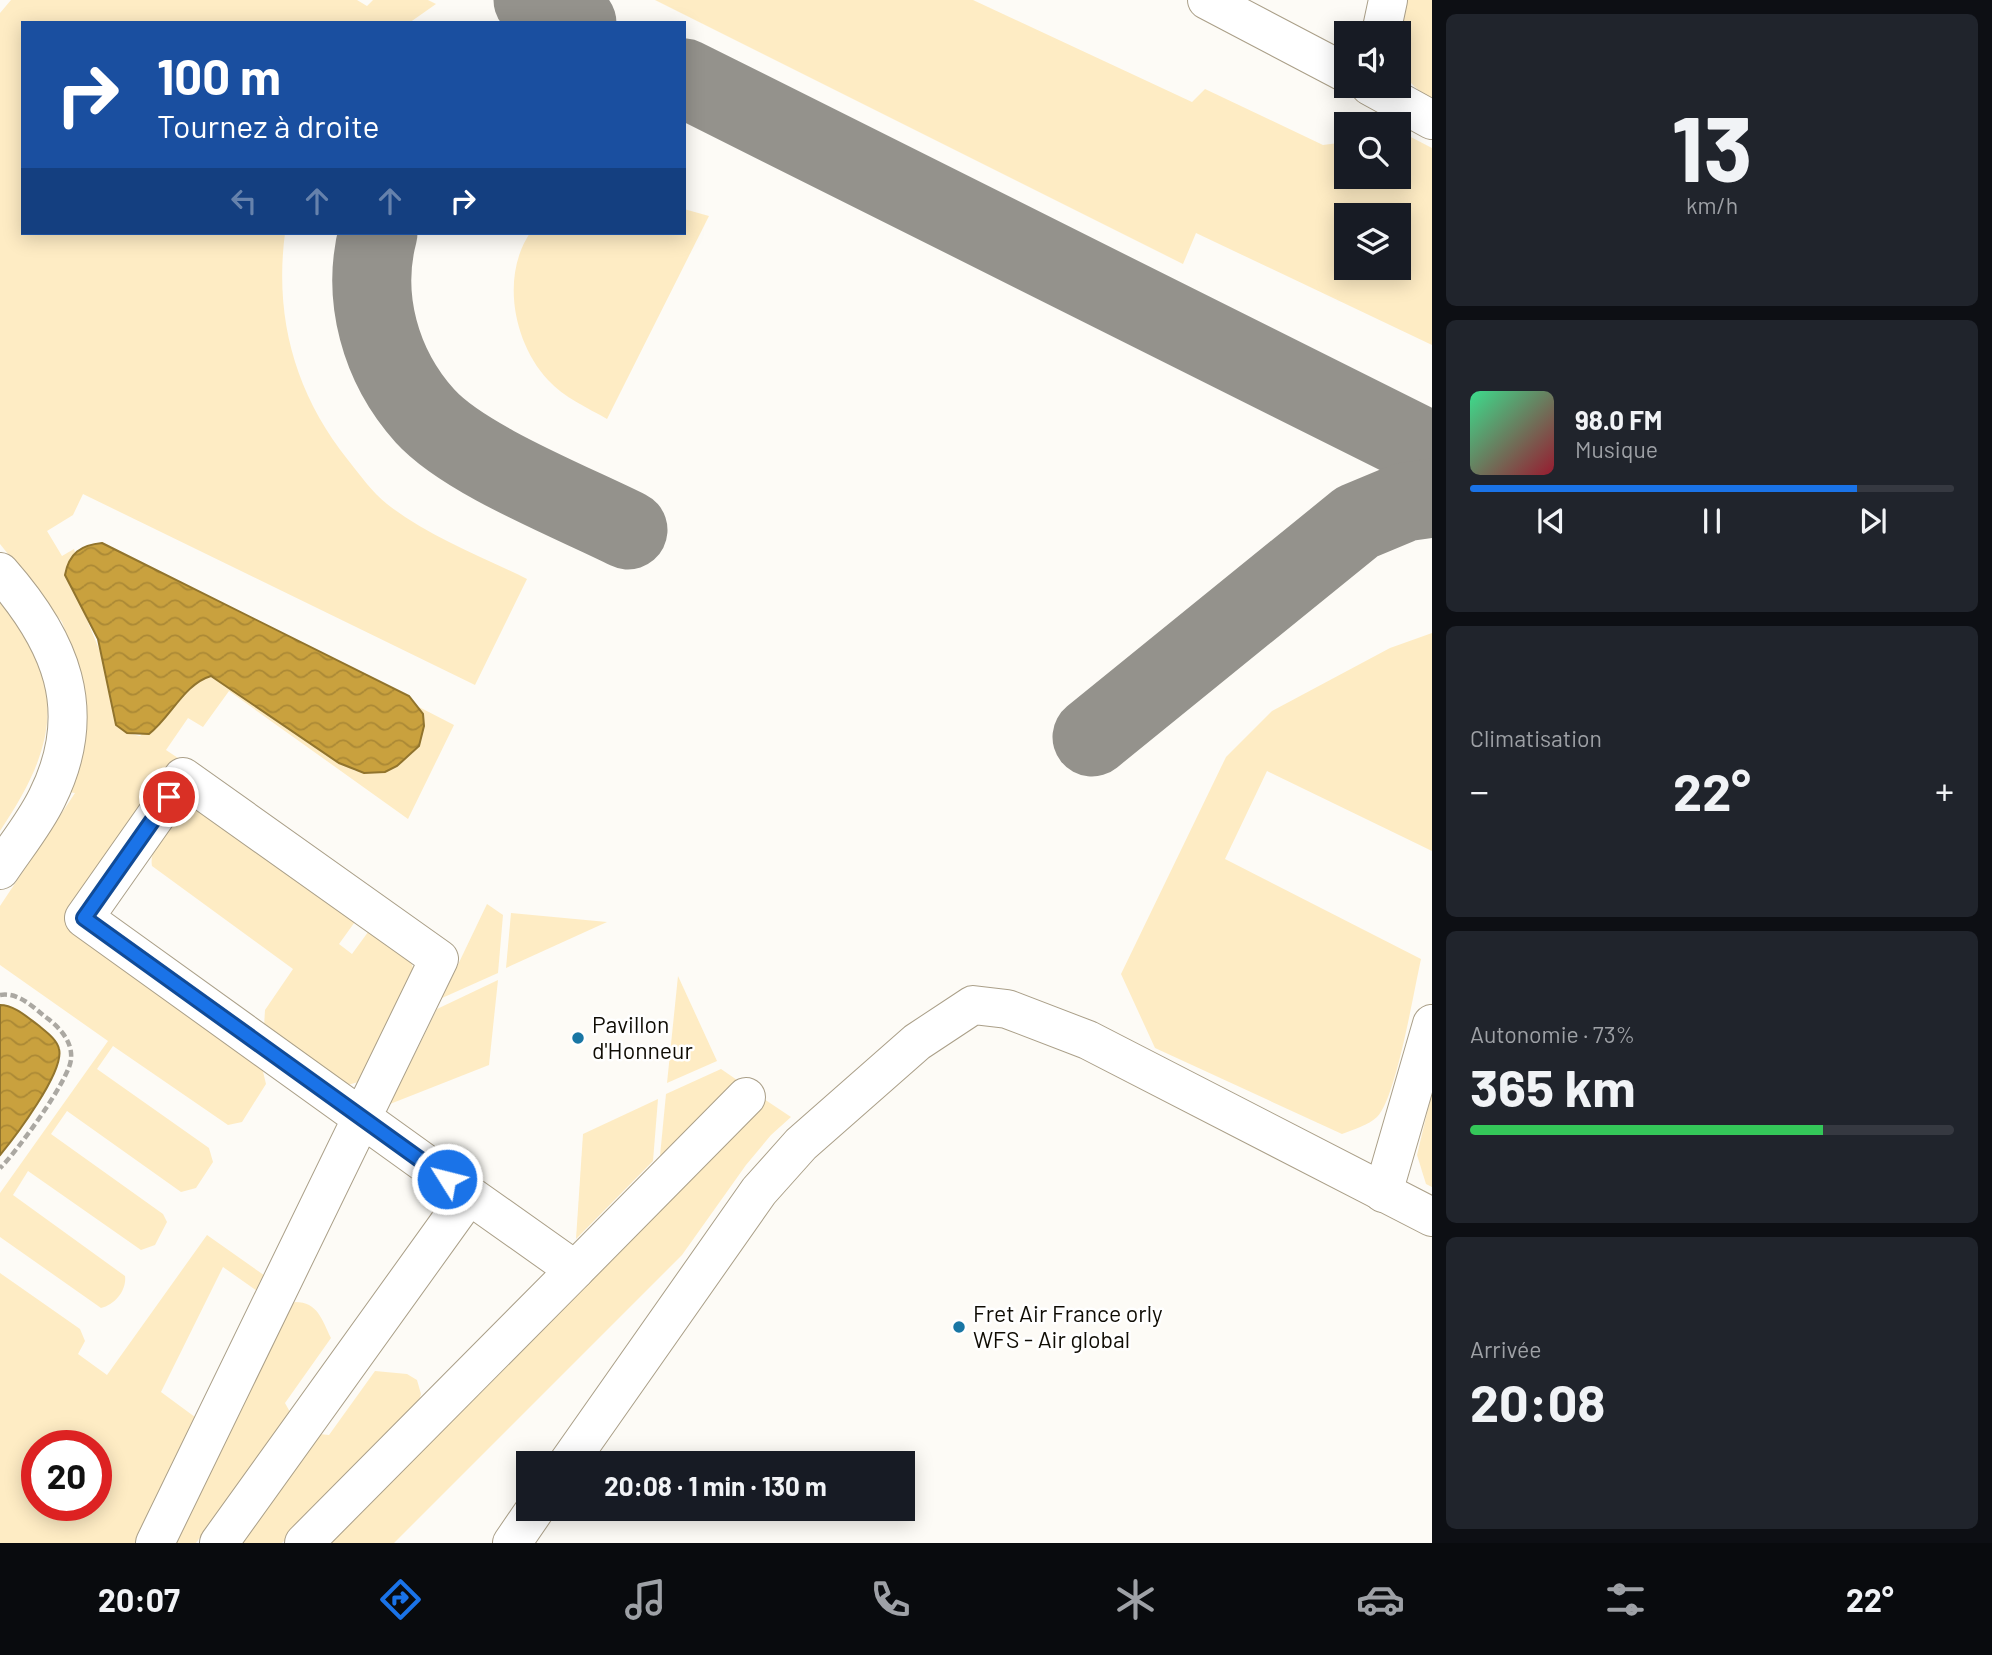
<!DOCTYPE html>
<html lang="fr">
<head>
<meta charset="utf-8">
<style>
	body { margin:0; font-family:Barlow,sans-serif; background:#20242c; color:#f1f3f6; height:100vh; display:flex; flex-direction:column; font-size:26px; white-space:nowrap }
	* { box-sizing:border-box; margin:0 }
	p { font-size:23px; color:#9ea1a6 }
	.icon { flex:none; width:38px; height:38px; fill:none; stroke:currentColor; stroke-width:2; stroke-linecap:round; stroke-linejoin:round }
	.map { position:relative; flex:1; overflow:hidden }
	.details { display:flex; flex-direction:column; gap:14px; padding:14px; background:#0d0f14; width:560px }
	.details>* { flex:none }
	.hud { position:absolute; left:21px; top:21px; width:665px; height:214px; border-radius:0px; box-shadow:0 4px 18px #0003; background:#1a4fa0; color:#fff; overflow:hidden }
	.buttons { position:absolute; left:1334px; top:21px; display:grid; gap:14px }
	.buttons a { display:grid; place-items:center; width:77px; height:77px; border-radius:0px; background:#171b24; box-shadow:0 4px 18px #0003; font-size:35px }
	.speed { position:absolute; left:21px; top:1430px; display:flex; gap:14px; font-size:35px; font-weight:700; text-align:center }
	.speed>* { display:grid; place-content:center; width:91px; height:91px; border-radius:50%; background:#171b24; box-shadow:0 4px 18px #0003; line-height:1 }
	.speed .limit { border:10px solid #d22; background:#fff; color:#111 }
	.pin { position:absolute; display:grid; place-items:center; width:60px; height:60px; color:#fff; margin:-30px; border:4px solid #fff; border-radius:50%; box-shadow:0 2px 7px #0007 }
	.me { position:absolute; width:77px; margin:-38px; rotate:306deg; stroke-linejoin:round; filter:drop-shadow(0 0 5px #0008) }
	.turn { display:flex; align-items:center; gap:24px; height:147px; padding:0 21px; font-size:32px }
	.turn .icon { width:91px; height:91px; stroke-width:2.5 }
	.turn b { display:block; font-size:49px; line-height:60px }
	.lanes { display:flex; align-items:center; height:66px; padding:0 21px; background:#0003; justify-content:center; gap:35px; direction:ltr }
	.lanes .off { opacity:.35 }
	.big { font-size:52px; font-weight:700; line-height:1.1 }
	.details .widget { flex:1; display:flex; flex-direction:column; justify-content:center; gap:10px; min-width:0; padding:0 24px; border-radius:10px; background:#20242c }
	.details .dial { align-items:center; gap:0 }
	.dial b { font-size:91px; line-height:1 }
	.song { display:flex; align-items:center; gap:21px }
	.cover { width:84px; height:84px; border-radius:10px; background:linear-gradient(135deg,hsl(150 70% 55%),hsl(350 70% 35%)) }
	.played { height:7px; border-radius:4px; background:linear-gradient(90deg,#1a73e8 80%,#363941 80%) }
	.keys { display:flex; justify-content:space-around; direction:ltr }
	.heat { display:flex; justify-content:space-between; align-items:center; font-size:38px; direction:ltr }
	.charge { height:10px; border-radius:5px; background:linear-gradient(90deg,#34c759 73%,#363941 0) }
	.trip { position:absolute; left:516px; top:1451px; width:399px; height:70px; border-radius:0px; background:#171b24; box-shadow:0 4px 18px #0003; font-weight:700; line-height:70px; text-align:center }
	.menu { display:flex; height:112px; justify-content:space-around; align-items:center; background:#090b0e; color:#9ea1a6 }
	.menu .icon { width:49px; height:49px }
	.menu .selected { color:#1a73e8 }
	.menu b { font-size:32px; color:#f1f3f6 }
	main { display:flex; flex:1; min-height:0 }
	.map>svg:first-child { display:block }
</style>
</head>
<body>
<main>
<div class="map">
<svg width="1432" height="1543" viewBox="0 0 1432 1543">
	<defs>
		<pattern id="water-waves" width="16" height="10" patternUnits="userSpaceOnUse" patternTransform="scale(1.75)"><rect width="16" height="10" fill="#c9a13e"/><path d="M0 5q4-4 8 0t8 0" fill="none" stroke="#ab8935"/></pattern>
	</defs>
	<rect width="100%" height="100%" fill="#fdfbf6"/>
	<g fill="#feecc4" fill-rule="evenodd">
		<path d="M11,0H357L367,6L373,0H428L436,4L409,23H23V233H285C274,318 295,393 348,460C360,475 372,492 387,504C427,536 481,556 527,579L475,685L83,494L73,515L47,531L62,556L74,549L75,552L66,569L106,666L116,725L127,733L140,736L196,682L211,676L355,771L385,772L413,753L423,714L419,707L454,725L408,819L229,691L203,727L188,718L166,750L181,760L65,923L261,1063L266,1084L242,1122L228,1125L113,1046L97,1069L209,1148L213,1162L196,1188L181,1192L67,1111L51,1134L163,1214L167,1222L155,1245L141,1250L28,1171L13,1195L125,1276C127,1290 115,1305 101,1308L0,1237V1193L108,1041L0,965V906L75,793L69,792L81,759L86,721L81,673L62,622L0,544V13Z"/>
		<path d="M655,0H973L1192,102L1205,89L1323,145L1346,142V177H1398V132H1401L1432,148V345L1196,233L1183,264ZM1346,215H1398V268H1346Z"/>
		<path d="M1401,0H1432V98C1390,79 1398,38 1401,0Z"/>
		<path d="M684,209L709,216L607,419C588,408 563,397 548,380C513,342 501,276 530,233H684Z"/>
		<path d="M0,601C10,615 23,629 31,645C67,716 39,772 0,831Z"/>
		<path d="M1432,633V851L1267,771L1225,859L1421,959C1414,990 1396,1099 1377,1117C1369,1125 1352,1130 1342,1134L1155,1048L1121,974L1226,757L1272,711L1390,648Z"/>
		<path d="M193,807L357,919L339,944L352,954L371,928L410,959L415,974L358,1082L348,1085L264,1027L265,1010L293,969L152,866C148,848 174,811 193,807Z"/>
		<polygon points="487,904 503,915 498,973 442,998"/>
		<polygon points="511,913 607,922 506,968"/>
		<polygon points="678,976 717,1061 667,1083"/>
		<polygon points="498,980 489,1065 390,1104 437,1009"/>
		<polygon points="721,1069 737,1080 660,1156 666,1094"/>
		<polygon points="1432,1092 1432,1187 1426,1184 1417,1155"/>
		<polygon points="658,1099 653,1161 576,1239 583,1134"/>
		<polygon points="764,1099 791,1117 771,1135 746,1165 682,1255 394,1543 322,1543"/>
		<path d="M207,1235L268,1278L260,1293L223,1267L161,1392L199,1420L138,1543H0V1273L80,1329L85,1341L78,1354L107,1375ZM37,1446H96V1505H37Z"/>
		<path d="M295,1302C318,1302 322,1320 331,1338L285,1403L290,1412L196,1543H170L288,1306Z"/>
		<polygon points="375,1371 407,1374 417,1380 421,1394 417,1407 282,1543 242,1543 319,1434 329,1435"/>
	</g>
	<g fill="url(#water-waves)" stroke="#91742d" stroke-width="2">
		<path d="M102,543L409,696L423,714L424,726L419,746L397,766L385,772L364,773L339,763L211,676C184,684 171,717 149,734L127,733L116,725L98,639L65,575C69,553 81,545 102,543Z"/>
		<path d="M0,1005C14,1005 27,1017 38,1025C45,1031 57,1039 59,1049C65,1071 15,1137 0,1155Z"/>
	</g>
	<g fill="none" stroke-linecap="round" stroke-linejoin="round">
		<g stroke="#94928c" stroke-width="79">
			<polyline points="533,0 577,23"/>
			<polyline points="684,78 1432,452"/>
			<path d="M378,233C361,297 380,366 425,416C465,460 572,502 628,530"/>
			<polyline points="1092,737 1357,522 1405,502 1432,498"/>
		</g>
		<g stroke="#aa9f88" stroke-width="40">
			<g id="minor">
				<polyline points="1207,0 1346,73"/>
				<polyline points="1381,33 1388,0"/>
				<polyline points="1370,86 1432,120"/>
				<path d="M0,572C60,640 91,710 47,798C35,823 16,846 0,870"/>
				<polyline points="1383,1193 1432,1024"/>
				<polyline points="575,1270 746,1097"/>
				<polyline points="568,1463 759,1191 801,1144 917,1042 973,1005 1007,1009 1088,1040 1432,1217"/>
				<polyline points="155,1543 439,959 183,777 84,918 469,1195 219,1543"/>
				<polyline points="304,1543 575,1270 469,1195"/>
				<polyline points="512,1543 536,1508"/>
			</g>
		</g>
		<path stroke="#aba8a2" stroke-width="4.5" stroke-dasharray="7 3.5" stroke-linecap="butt" d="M0,995C17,992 31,1005 43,1015C57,1025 73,1040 71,1059C70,1079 16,1153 0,1168"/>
		<use href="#minor" stroke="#fff" stroke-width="38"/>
	</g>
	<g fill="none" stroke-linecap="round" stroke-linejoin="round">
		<g stroke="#114b97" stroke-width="18">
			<polyline id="route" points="169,797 84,918 447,1179"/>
		</g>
		<use href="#route" stroke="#1a73e8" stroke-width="12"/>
	</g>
	<g fill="#1976a4" stroke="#fff" stroke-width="2.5">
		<circle cx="578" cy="1038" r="7"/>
		<circle cx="959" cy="1327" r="7"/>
	</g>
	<g text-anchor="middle" stroke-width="5" stroke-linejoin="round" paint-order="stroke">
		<g font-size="23" fill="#0f0c04" stroke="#fff" text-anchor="start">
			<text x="592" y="1033">Pavillon<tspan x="592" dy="26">d'Honneur</tspan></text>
			<text x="973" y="1322">Fret Air France orly<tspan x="973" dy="26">WFS - Air global</tspan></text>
		</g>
	</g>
</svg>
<div class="buttons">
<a><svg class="icon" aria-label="sound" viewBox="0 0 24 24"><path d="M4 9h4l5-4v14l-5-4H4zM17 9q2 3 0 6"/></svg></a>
<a><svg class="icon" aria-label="search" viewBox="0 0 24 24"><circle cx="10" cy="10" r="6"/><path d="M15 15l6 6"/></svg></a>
<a><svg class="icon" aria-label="layers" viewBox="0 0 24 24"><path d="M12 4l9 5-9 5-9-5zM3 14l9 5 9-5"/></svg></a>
</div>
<div class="speed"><div class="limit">20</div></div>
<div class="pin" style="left:169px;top:797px;background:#d93025"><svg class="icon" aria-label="arrive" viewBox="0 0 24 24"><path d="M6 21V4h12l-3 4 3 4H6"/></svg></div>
<svg class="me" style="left:447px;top:1179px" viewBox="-20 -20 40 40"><circle r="17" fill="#1a73e8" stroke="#fff" stroke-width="3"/><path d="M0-11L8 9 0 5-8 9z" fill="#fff"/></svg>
<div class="trip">20:08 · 1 min · 130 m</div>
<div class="hud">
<div class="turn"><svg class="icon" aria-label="right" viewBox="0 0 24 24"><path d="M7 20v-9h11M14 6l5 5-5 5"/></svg><div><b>100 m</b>Tournez à droite</div></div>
<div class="lanes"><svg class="icon off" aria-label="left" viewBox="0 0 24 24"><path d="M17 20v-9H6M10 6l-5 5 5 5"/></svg><svg class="icon off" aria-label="ahead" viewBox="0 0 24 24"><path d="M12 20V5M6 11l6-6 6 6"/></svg><svg class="icon off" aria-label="ahead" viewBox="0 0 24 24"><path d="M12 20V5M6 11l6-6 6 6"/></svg><svg class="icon" aria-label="right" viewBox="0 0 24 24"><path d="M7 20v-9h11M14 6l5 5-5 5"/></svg></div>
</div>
</div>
<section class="details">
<div class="widget dial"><b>13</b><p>km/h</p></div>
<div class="widget">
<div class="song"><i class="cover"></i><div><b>98.0 FM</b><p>Musique</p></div></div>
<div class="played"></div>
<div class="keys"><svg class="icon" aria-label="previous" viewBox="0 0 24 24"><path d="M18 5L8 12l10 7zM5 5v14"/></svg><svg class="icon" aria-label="pause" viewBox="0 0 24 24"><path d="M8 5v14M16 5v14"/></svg><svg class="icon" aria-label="next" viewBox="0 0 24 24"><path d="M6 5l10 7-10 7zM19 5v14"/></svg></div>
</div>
<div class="widget"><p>Climatisation</p>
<div class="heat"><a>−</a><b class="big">22°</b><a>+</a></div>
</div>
<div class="widget"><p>Autonomie · 73%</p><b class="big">365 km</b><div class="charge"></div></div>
<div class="widget"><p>Arrivée</p><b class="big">20:08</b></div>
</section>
</main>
<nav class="menu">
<b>20:07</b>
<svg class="icon selected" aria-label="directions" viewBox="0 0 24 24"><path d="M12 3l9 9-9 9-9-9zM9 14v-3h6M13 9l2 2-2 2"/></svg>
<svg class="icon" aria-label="music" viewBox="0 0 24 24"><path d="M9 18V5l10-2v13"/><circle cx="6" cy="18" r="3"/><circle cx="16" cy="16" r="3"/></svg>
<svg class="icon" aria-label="phone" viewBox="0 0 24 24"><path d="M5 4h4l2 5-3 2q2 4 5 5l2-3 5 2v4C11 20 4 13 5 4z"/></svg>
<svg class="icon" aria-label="climate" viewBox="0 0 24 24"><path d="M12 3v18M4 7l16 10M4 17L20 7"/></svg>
<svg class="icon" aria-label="car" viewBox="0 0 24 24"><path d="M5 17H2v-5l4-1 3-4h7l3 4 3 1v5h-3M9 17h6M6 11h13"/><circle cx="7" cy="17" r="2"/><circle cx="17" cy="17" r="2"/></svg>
<svg class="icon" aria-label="filters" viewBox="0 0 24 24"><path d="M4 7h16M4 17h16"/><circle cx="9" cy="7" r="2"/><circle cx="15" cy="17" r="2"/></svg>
<b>22°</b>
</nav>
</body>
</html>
